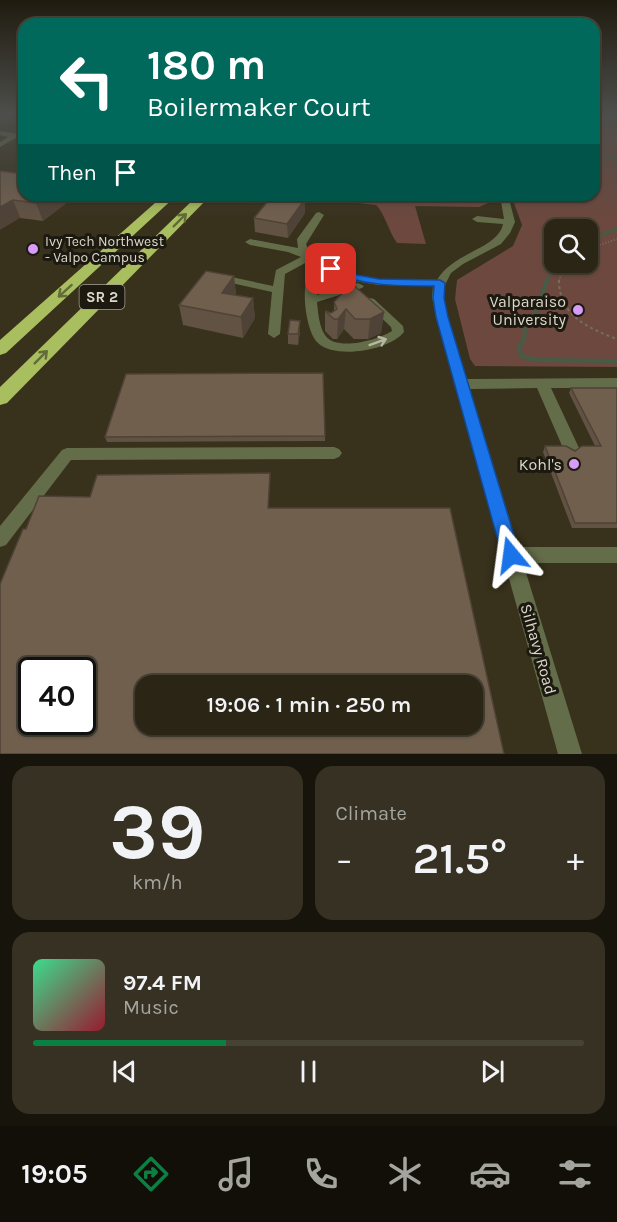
<!DOCTYPE html>
<html lang="en">
<head>
<meta charset="utf-8">
<style>
	body { margin:0; font-family:Karla,sans-serif; background:#363122; color:#f1f3f6; height:100vh; display:flex; flex-direction:column; font-size:22px; white-space:nowrap }
	* { box-sizing:border-box; margin:0 }
	p { font-size:20px; color:#a5a5a0 }
	.icon { flex:none; width:33px; height:33px; fill:none; stroke:currentColor; stroke-width:2; stroke-linecap:round; stroke-linejoin:round }
	.map { position:relative; height:754px; overflow:hidden }
	.sheet { display:flex; flex-direction:column; gap:12px; padding:12px; background:#17140c; flex:1 }
	.sheet>* { flex:none }
	.guide { position:absolute; left:18px; top:18px; width:582px; height:183px; border-radius:18px; box-shadow:0 2px 4px #0004,0 0 0 2px #464234; background:#00695c; color:#fff; overflow:hidden }
	.fabs { position:absolute; left:544px; top:219px; display:grid; gap:12px }
	.fabs a { display:grid; place-items:center; width:54px; height:54px; border-radius:12px; background:#2a2515; box-shadow:0 2px 4px #0004,0 0 0 2px #464234; font-size:30px }
	.speed { position:absolute; left:18px; top:657px; display:flex; gap:12px; font-size:30px; font-weight:700; text-align:center }
	.speed>* { display:grid; place-content:center; width:78px; height:78px; border-radius:50%; background:#2a2515; box-shadow:0 2px 4px #0004,0 0 0 2px #464234; line-height:1 }
	.speed .limit { border:3px solid #111; border-radius:9px; background:#fff; color:#111 }
	.pin { position:absolute; display:grid; place-items:center; width:51px; height:51px; color:#fff; margin:-26px; border-radius:12px; box-shadow:0 3px 9px #0006 }
	.me { position:absolute; width:66px; margin:-33px; rotate:344deg; stroke-linejoin:round; filter:drop-shadow(0 0 4px #0008) }
	.turn { display:flex; align-items:center; gap:21px; height:126px; padding:0 30px; font-size:27px }
	.turn .icon { width:78px; height:78px; stroke-width:2.5 }
	.turn b { display:block; font-size:42px; line-height:51px }
	.then { display:flex; align-items:center; height:57px; padding:0 30px; background:#0003; gap:12px; font-size:22px }
	.big { font-size:45px; font-weight:600; line-height:1.1 }
	.sheet .card { flex:1; display:flex; flex-direction:column; justify-content:center; gap:9px; min-width:0; padding:0 21px; border-radius:18px; background:#363122 }
	.sheet .dial { align-items:center; gap:0 }
	.dial b { font-size:78px; line-height:1 }
	.song { display:flex; align-items:center; gap:18px }
	.cover { width:72px; height:72px; border-radius:9px; background:linear-gradient(135deg,hsl(150 70% 55%),hsl(350 70% 35%)) }
	.played { height:6px; border-radius:3px; background:linear-gradient(90deg,#0b8043 35%,#464234 35%) }
	.keys { display:flex; justify-content:space-around; direction:ltr }
	.heat { display:flex; justify-content:space-between; align-items:center; font-size:33px; direction:ltr }
	.sheet .tiles { flex:1; display:grid; gap:12px; grid-template-columns:1fr 1fr }
	.card:last-child { grid-column:span 2 }
	.trip { position:absolute; left:135px; top:675px; width:348px; height:60px; border-radius:18px; background:#2a2515; box-shadow:0 2px 4px #0004,0 0 0 2px #464234; font-weight:600; line-height:60px; text-align:center }
	.dock { display:flex; height:96px; justify-content:space-around; align-items:center; background:#110f08; color:#a5a5a0 }
	.dock .icon { width:42px; height:42px }
	.dock .current { color:#0b8043 }
	.dock b { font-size:27px; color:#f1f3f6 }
	.map>svg:first-child { display:block }
</style>
</head>
<body>
<div class="map">
<svg width="617" height="754" viewBox="0 0 617 754">
	<rect width="100%" height="100%" fill="#38311c"/>
	<g fill="#6c483e" fill-rule="evenodd">
		<path d="M594,113H617V367L475,366L470,359L455,299L457,280L513,246L522,225L511,195H594ZM555,230H588V262H555Z"/>
		<path d="M286,195H488V203L479,207L415,206L426,244L397,243C389,232 384,212 376,205Z"/>
	</g>
	<g fill="none" stroke-linecap="round" stroke-linejoin="round">
		<polyline stroke="#455c46" stroke-width="2" points="594,149 617,160"/>
		<g stroke="#455c46" stroke-width="3">
			<polyline points="588,242 617,228"/>
			<polyline points="547,281 555,258"/>
		</g>
		<polyline stroke="#455c46" stroke-width="4" points="547,280 536,313 525,325 524,340 519,347 521,356 535,360 617,361"/>
		<g stroke="#746e5c" stroke-width="1.5" stroke-dasharray="1.5 1.5" stroke-linecap="butt">
			<polyline points="617,137 617,142"/>
			<polyline points="588,249 617,239"/>
			<polyline points="559,281 565,262"/>
		</g>
		<path stroke="#746e5c" stroke-width="2" stroke-dasharray="3 3" stroke-linecap="butt" d="M559,280C559,315 587,328 617,339"/>
		<g fill="#646d49" fill-rule="evenodd">
			<polygon points="0,131 18,134 19,136 0,147 0,142 8,137 0,135"/>
			<path d="M500,195H508L515,222L510,233L501,244L463,264L451,273L445,285L444,297L448,317L467,379L617,378V388H551L579,448L576,452L571,454L566,452L563,448L537,388L470,389L518,547H617V563H523L582,754H558L436,317L432,297L433,286L379,285L354,281L324,268L318,276L317,295L358,283L364,286L362,288L317,302C318,312 319,326 325,335C336,352 378,340 392,331L391,327L364,301L370,298L374,299L403,326L404,332C390,350 336,360 318,343C306,332 301,290 308,276C309,272 313,268 316,264L309,261L285,274L280,334L274,338L268,334L272,292L218,280L217,278L222,275L273,286L276,270L301,257L288,252L250,245L245,242L250,239L298,248L297,239L316,213L319,212L324,215L306,244L311,255L357,275L379,279L437,280C453,252 498,249 503,224L477,222L472,219L477,216L504,219Z"/>
			<polygon points="334,447 339,449 342,453 339,457 334,459 71,460 6,545 0,547 0,526 62,450 67,448"/>
		</g>
		<g fill="#a9be5f" fill-rule="evenodd">
			<polygon points="164,195 177,195 6,353 0,355 0,340"/>
			<polygon points="198,195 211,195 7,403 0,405 0,387"/>
		</g>
	</g>
	<g fill="#615243">
		<polygon points="0,171 24,195 73,195 74,197 43,221 20,218"/>
		<polygon points="305,213 288,238 255,232 254,218"/>
		<polygon points="234,276 236,295 253,298 255,318 243,338 183,325 179,305"/>
		<polygon points="334,302 384,312 381,333 368,339 354,339 344,329 337,339 333,339 325,331 325,311 331,313 334,311"/>
		<polygon points="300,331 298,345 288,344 288,334"/>
		<polygon points="571,388 617,388 617,528 572,528 543,452 545,446 575,451 595,446 569,393"/>
		<polygon points="325,436 325,441 107,442 105,437"/>
	</g>
	<g fill="#4f4237">
		<polygon points="0,113 3,113 5,120 0,121"/>
		<polygon points="47,195 73,195 74,197 43,221 36,203"/>
		<polygon points="305,199 305,213 288,238 287,224"/>
		<polygon points="13,200 20,218 0,230 0,207"/>
		<polygon points="234,276 236,295 222,293"/>
		<polygon points="253,298 255,318 243,338 241,317"/>
		<polygon points="346,309 344,329 337,339 338,319"/>
		<polygon points="384,312 381,333 368,339 370,319"/>
		<polygon points="300,321 300,331 298,345 298,334"/>
	</g>
	<g fill="#715f4e" stroke="#4f4237" stroke-width="1.5" fill-rule="evenodd">
		<polygon points="0,171 24,174 24,195 47,195 36,203 13,200 0,207"/>
		<polygon points="273,195 274,195 305,199 287,224 254,218"/>
		<polygon points="206,271 234,276 222,293 253,298 241,317 179,305"/>
		<polygon points="351,283 384,312 370,319 355,319 346,309 338,319 334,319 325,311 331,313 337,309 334,302"/>
		<polygon points="290,320 300,321 298,334 288,334"/>
		<polygon points="323,373 325,436 105,437 126,374"/>
		<polygon points="571,388 617,388 617,523 575,523 545,446 566,446 575,451 582,446 601,446"/>
		<path d="M270,473L268,508H450L504,754H0V584L23,529H26L39,496L90,497L97,475ZM32,670H82V722H32ZM146,686H472V724H146Z"/>
	</g>
	<defs><path id="oneway-shaft" d="M-6 0H5M1.5-3L5.5 0L1.5 3" fill="none" stroke-width="1.6" stroke-linecap="round" stroke-linejoin="round" transform="scale(1.5)"/></defs>
	<g stroke="#626c38">
		<use href="#oneway-shaft" transform="translate(180 220) rotate(-45)"/>
		<use href="#oneway-shaft" transform="translate(65 291) rotate(138)"/>
		<use href="#oneway-shaft" transform="translate(41 357) rotate(-45)"/>
	</g>
	<use stroke="#b7b7a3" href="#oneway-shaft" transform="translate(378 342) rotate(-20)"/>
	<linearGradient id="sky" x2="0" y2="1"><stop stop-color="#1f1b0f"/><stop offset="0.52" stop-color="#4d4e4b"/><stop offset="1" stop-color="#4d4e4b" stop-opacity="0"/></linearGradient>
	<rect width="617" height="219" fill="url(#sky)"/>
	<path fill="#1a73e8" stroke="#114b97" stroke-width="1.5" d="M331,266L357,275L379,279L440,280L445,283L444,298L448,317L520,555L517,561L511,563L504,561L502,555L436,317L433,298L434,286C396,286 363,286 327,271V267Z"/>
	<g fill="#d89bf8" stroke="#1c1910" stroke-width="2">
		<circle cx="33" cy="249" r="6"/>
		<circle cx="578" cy="310" r="6"/>
		<circle cx="574" cy="464" r="6"/>
	</g>
	<g text-anchor="middle" stroke-width="6" stroke-linejoin="round" paint-order="stroke">
		<g font-size="14" fill="#dbd7ca" stroke="#1c1910" text-anchor="start">
			<text x="45" y="246">Ivy Tech Northwest<tspan x="45" dy="16">- Valpo Campus</tspan></text>
		</g>
		<rect fill="#1c1910" stroke="#a29e92" stroke-width="1.5" x="79.5" y="285" width="45" height="24" rx="4.5"/>
		<g font-size="15" font-weight="bold" fill="#dbd7ca">
			<text x="102" y="302">SR 2</text>
		</g>
		<g font-size="16" fill="#dbd7ca" stroke="#1c1910" text-anchor="end">
			<text x="566" y="307">Valparaiso<tspan x="566" dy="18">University</tspan></text>
			<text x="562" y="470">Kohl's</text>
		</g>
		<g font-size="16" fill="#dbd7ca" stroke="#1c1910">
			<text transform="translate(539 649) rotate(74)" y="6">Silhavy Road</text>
		</g>
	</g>
</svg>
<div class="fabs">
<a><svg class="icon" aria-label="search" viewBox="0 0 24 24"><circle cx="10" cy="10" r="6"/><path d="M15 15l6 6"/></svg></a>
</div>
<div class="speed"><div class="limit">40</div></div>
<div class="pin" style="left:331px;top:269px;background:#d93025"><svg class="icon" aria-label="arrive" viewBox="0 0 24 24"><path d="M6 21V4h12l-3 4 3 4H6"/></svg></div>
<svg class="me" style="left:511px;top:555px" viewBox="-20 -20 40 40"><path d="M0-17L14 15 0 8-14 15z" fill="#1a73e8" stroke="#fff" stroke-width="4"/></svg>
<div class="trip">19:06 · 1 min · 250 m</div>
<div class="guide">
<div class="turn"><svg class="icon" aria-label="left" viewBox="0 0 24 24"><path d="M17 20v-9H6M10 6l-5 5 5 5"/></svg><div><b>180 m</b>Boilermaker Court</div></div>
<div class="then">Then<svg class="icon" aria-label="arrive" viewBox="0 0 24 24"><path d="M6 21V4h12l-3 4 3 4H6"/></svg></div>
</div>
</div>
<section class="sheet">
<div class="tiles">
<div class="card dial"><b>39</b><p>km/h</p></div>
<div class="card"><p>Climate</p>
<div class="heat"><a>−</a><b class="big">21.5°</b><a>+</a></div>
</div>
<div class="card">
<div class="song"><i class="cover"></i><div><b>97.4 FM</b><p>Music</p></div></div>
<div class="played"></div>
<div class="keys"><svg class="icon" aria-label="previous" viewBox="0 0 24 24"><path d="M18 5L8 12l10 7zM5 5v14"/></svg><svg class="icon" aria-label="pause" viewBox="0 0 24 24"><path d="M8 5v14M16 5v14"/></svg><svg class="icon" aria-label="next" viewBox="0 0 24 24"><path d="M6 5l10 7-10 7zM19 5v14"/></svg></div>
</div>
</div>
</section>
<nav class="dock">
<b>19:05</b>
<svg class="icon current" aria-label="directions" viewBox="0 0 24 24"><path d="M12 3l9 9-9 9-9-9zM9 14v-3h6M13 9l2 2-2 2"/></svg>
<svg class="icon" aria-label="music" viewBox="0 0 24 24"><path d="M9 18V5l10-2v13"/><circle cx="6" cy="18" r="3"/><circle cx="16" cy="16" r="3"/></svg>
<svg class="icon" aria-label="phone" viewBox="0 0 24 24"><path d="M5 4h4l2 5-3 2q2 4 5 5l2-3 5 2v4C11 20 4 13 5 4z"/></svg>
<svg class="icon" aria-label="climate" viewBox="0 0 24 24"><path d="M12 3v18M4 7l16 10M4 17L20 7"/></svg>
<svg class="icon" aria-label="car" viewBox="0 0 24 24"><path d="M5 17H2v-5l4-1 3-4h7l3 4 3 1v5h-3M9 17h6M6 11h13"/><circle cx="7" cy="17" r="2"/><circle cx="17" cy="17" r="2"/></svg>
<svg class="icon" aria-label="filters" viewBox="0 0 24 24"><path d="M4 7h16M4 17h16"/><circle cx="9" cy="7" r="2"/><circle cx="15" cy="17" r="2"/></svg>
</nav>
</body>
</html>
